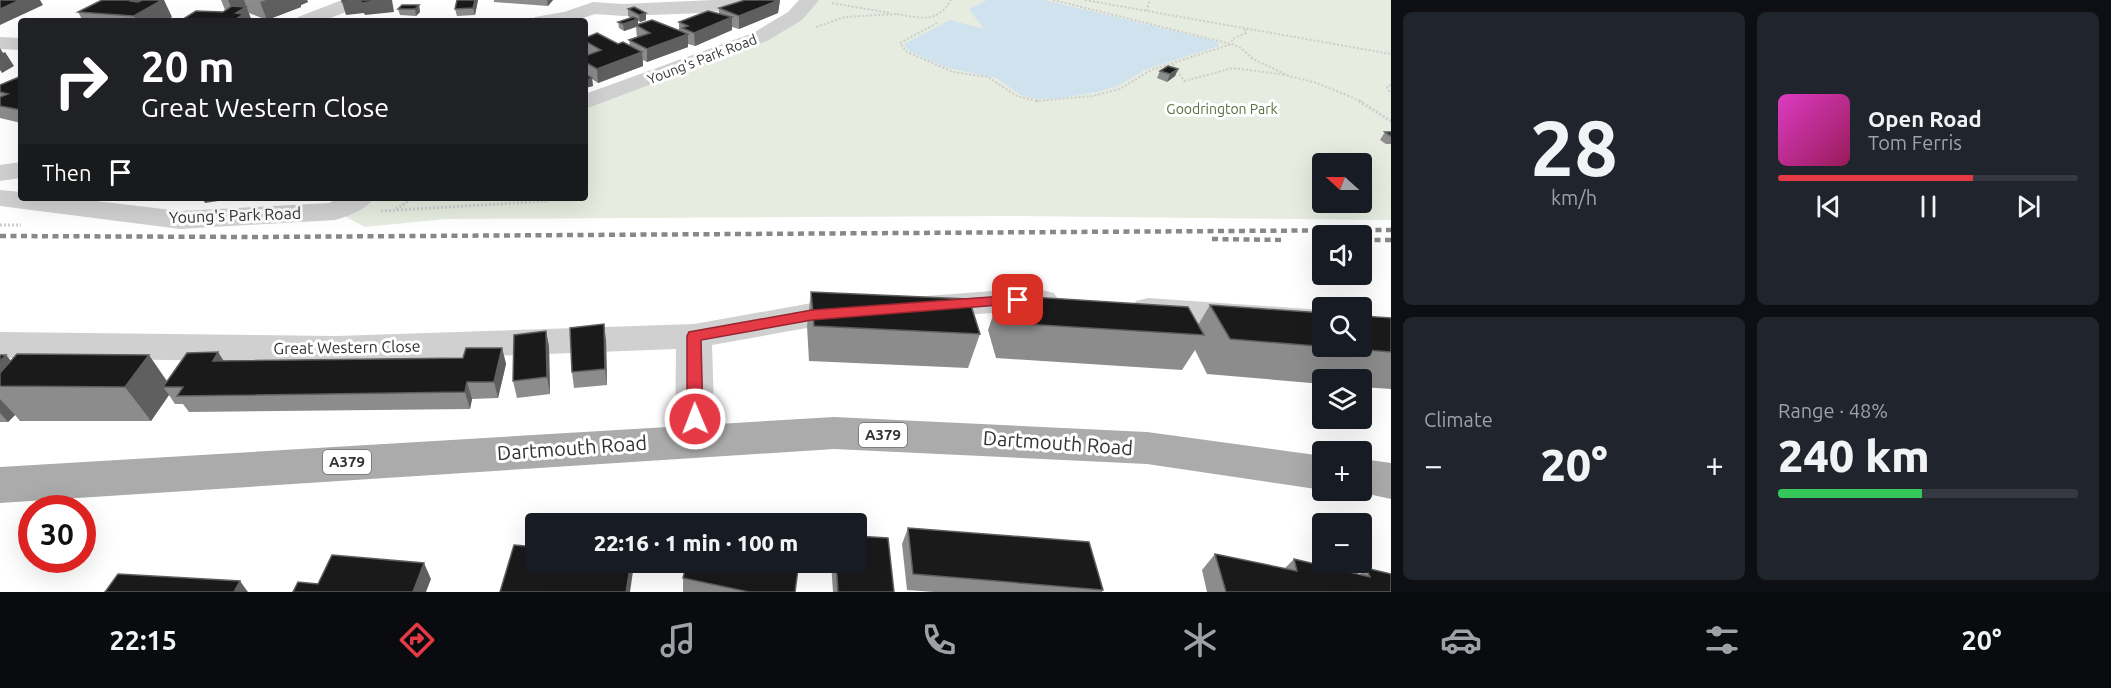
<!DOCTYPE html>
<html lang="en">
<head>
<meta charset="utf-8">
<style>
	body { margin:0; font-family:Ubuntu,sans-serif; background:#20242c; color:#f1f3f6; height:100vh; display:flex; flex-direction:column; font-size:22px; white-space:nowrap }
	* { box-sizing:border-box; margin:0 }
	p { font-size:20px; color:#9ea1a6 }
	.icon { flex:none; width:33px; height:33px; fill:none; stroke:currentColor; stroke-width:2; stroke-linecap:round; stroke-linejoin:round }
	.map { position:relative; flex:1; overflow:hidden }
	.details { display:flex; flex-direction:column; gap:12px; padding:12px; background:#0d0f14; width:720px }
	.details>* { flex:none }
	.guide { position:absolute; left:18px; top:18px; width:570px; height:183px; border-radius:6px; box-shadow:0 6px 24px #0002; background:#202124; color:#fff; overflow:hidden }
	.needle { width:39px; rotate:291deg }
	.fabs { position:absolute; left:1312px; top:153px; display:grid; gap:12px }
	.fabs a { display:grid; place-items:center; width:60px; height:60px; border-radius:6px; background:#171b24; box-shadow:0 6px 24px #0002; font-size:30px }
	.speed { position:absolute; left:18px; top:495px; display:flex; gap:12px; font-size:30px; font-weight:700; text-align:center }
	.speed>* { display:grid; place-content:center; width:78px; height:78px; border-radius:50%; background:#171b24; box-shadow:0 6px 24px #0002; line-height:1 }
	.speed .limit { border:9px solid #d22; background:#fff; color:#111 }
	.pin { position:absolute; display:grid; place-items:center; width:51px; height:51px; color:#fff; margin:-26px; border-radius:12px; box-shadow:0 3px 9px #0006 }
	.me { position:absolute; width:66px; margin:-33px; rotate:359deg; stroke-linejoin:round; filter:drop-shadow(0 0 4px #0008) }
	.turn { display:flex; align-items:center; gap:21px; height:126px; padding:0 24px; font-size:27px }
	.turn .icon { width:78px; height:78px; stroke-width:2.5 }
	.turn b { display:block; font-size:42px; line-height:51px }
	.then { display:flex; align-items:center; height:57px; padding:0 24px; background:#0003; gap:12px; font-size:22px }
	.big { font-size:45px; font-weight:800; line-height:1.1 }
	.details .tile { flex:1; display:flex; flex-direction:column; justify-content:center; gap:9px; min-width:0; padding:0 21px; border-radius:9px; background:#20242c }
	.details .dial { align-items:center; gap:0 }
	.dial b { font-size:78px; line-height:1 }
	.song { display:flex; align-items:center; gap:18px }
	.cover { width:72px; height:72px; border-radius:9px; background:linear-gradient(135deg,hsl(310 70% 55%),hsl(330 70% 35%)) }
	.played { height:6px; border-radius:3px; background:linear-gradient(90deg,#e63946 65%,#363941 65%) }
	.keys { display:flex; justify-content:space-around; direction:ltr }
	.heat { display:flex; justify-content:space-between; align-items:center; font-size:33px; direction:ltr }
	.charge { height:9px; border-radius:4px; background:linear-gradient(90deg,#34c759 48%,#363941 0) }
	.details .tiles { flex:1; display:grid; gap:12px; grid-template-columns:repeat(2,1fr) }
	.trip { position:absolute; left:525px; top:513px; width:342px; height:60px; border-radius:6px; background:#171b24; box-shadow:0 6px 24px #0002; font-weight:800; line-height:60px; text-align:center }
	.tab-bar { display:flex; height:96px; justify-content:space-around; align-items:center; background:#090b0e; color:#9ea1a6 }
	.tab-bar .icon { width:42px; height:42px }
	.tab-bar .active { color:#e63946 }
	.tab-bar b { font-size:27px; color:#f1f3f6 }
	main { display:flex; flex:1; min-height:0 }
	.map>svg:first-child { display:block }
</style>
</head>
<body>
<main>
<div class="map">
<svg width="1391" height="592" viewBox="0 0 1391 592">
	<rect width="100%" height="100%" fill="#fff"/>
	<path fill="#e6ecdf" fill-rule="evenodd" d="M810,0H1391V220L1010,216L445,219L365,227L335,211L360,198H585V102L760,37ZM1323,164H1362V202H1323Z"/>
	<polygon fill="#cfe2ee" points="987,0 1044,0 1216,41 1219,46 1141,71 1142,72 1115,87 1097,92 1062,98 1036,99 1021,95 996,78 944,67 909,51 904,44 950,20 984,29 969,9"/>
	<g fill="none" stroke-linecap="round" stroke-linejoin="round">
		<g stroke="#cdcdcd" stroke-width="2" stroke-dasharray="2 2" stroke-linecap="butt">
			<polyline points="1053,0 1231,44"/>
			<polyline points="1085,0 1391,54"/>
			<polyline points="832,3 890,13"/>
			<polyline points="1146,11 1150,0"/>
			<path d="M897,14C920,18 937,24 951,0"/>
			<polyline points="937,23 900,43 907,52 953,72 988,77 1017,96 1037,101 1092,96 1120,89 1151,70 1232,44"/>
			<polyline points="816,27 845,17 897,14"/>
			<polyline points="1245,29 1246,33 1232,39 1232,44 1241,48 1253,59 1289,76 1317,83 1363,102"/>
			<polyline points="1173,64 1184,81 1233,68 1286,75"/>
			<polyline points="1391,85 1387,87 1391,94"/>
		</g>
		<g stroke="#cdcdcd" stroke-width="3" stroke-dasharray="2 2" stroke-linecap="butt">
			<polyline points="1036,101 1039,101"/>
			<polyline points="1359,101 1391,121"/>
			<polyline points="396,209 413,198"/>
			<polyline points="381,211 548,201"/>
			<polyline points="0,225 21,225"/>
		</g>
		<g fill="#d0d0d0" fill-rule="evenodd">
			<polygon points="342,0 368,0 366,4 323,21 295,21 298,17"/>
			<polygon points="714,0 772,0 770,4 763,6 703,13 623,16 595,14 574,21 532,21 535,17 564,12 593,2 623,4"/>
			<polygon points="799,0 819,0 802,20 767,41 585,109 585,94 753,33 788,12"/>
			<polygon points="0,37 21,38 21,50 0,49"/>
			<polygon points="21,162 21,178 0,181 0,165"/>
			<path d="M0,190L21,192V198H71L180,211L329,203L338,198H374C366,210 348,216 335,220L180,229L0,206Z"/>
			<polygon points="1018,289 1042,290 1054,293 1059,301 1054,309 1042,312 1018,311 926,318 914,315 909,307 914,299 926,296"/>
			<polygon points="1148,298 1323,310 1323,334 1148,320 1136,317 1131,309 1136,301"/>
			<polygon points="854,300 866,304 871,312 866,320 854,324 812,327 712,345 715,440 709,451 695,456 681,451 675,440 676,349 336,362 0,358 0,332 336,336 694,324 812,303"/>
		</g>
		<g fill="#ababab" fill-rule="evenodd">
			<polygon points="834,417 1147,432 1323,456 1323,490 1147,464 834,449 0,503 0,467"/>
			<polygon points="1362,459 1391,463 1391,499 1350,490 1362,490"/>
		</g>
		<g stroke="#888" stroke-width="4.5" stroke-dasharray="6 4.5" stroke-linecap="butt">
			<polyline points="0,236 254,237 1391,230"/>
			<polyline points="1212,239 1284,240"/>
			<polyline points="1364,240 1391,240"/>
		</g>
	</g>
	<g fill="#8c8c8c">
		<polygon points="221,0 307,0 308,2 301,5 301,7 267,20 249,13 251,19 249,21 180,21 223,12 225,10"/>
		<polygon points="457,0 478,0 475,15 457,16 455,9"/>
		<polygon points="494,0 553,0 548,6 494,2"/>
		<polygon points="780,0 778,13 739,29 732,27 732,30 695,46 688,44 688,47 647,62 643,60 643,66 598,83 592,79 593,86 585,88 585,56 587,55 585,54 585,38 630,46 629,40 637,37 636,27 624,31 619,28 618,22 631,18 628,16 628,9 634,7 646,20 640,22 638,21 638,25 679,30 679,22 719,14 719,8"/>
		<polygon points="419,5 420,12 416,16 400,15 398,9"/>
		<polygon points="78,12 172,17 165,21 83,21"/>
		<polygon points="1178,69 1175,76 1167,82 1157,78 1160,71"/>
		<polygon points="21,77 21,123 0,118 0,85"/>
		<polygon points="1385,132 1391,132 1391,144 1386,144 1380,140"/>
		<polygon points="811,292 980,334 968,368 809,361 807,326"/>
		<polygon points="1000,295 1198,325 1210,305 1391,318 1391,389 1362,387 1362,380 1323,380 1323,384 1207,374 1195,350 1182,370 996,358 988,330"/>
		<polygon points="546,331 549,347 550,394 517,398 513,381"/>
		<polygon points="606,340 607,385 574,388 572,372"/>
		<polygon points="502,348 506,364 498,398 472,399 470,409 189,412 183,404 175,404 169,395 151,421 20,421 15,415 8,422 0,422 0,355 6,355 11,361 167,381 218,352 224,361 463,358"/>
		<polygon points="908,528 1103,590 1102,592 934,592 907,590 902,544"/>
		<polygon points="1215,554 1284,569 1294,559 1359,575 1366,568 1391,592 1207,592 1202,570"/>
		<polygon points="831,562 856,562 894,592 833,592"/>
		<polygon points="683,578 795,592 683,592"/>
	</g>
	<g fill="#5f5f5f">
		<polygon points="20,0 40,0 43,5 0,25 0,9"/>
		<polygon points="133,0 164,0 172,17 165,21 136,21 134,16 131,1"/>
		<polygon points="228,0 244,0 251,19 249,21 233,21 235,17"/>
		<polygon points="266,0 307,0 308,2 301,5 301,7 267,20 260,2"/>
		<polygon points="361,0 392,0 394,12 365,15 364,13 346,15 342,2"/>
		<polygon points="475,0 478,0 475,15 473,8"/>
		<polygon points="547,0 553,0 548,6"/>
		<polygon points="780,0 778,13 739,29 739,16"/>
		<polygon points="419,5 420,12 416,16 415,9"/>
		<polygon points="646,13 646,20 640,22 639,15"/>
		<polygon points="732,17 732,30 695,46 694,33"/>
		<polygon points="638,19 638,26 636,25 636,27 624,31 623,24"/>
		<polygon points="688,34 688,47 647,62 647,49"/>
		<polygon points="0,48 3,53 5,52 14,66 2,73 0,70"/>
		<polygon points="642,52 643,66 598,83 597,69"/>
		<polygon points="1178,69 1175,76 1167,82 1170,74"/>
		<polygon points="592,78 593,86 585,88 585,81"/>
		<polygon points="202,198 238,198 205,203"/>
		<polygon points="604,324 606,340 607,385 605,369"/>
		<polygon points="546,331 549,347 550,394 547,377"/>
		<polygon points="502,348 506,364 498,398 494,382"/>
		<polygon points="218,352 228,369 213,361"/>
		<polygon points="6,355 33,387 0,386 0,361"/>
		<polygon points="149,355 171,387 163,387 169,395 151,421 125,387"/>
		<polygon points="467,382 472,399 470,409 465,392"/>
		<polygon points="0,399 15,415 8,422 0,413"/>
		<polygon points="631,562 632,562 633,571 630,592 626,592"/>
		<polygon points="424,563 431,579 426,592 413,592"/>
		<polygon points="240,581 248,592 234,592"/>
	</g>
	<g fill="#1a1a1a" stroke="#5f5f5f" stroke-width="1.5">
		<polygon points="0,0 20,0 0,9"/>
		<polygon points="102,0 133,0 131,1 138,2 142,0 162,0 134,16 78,12"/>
		<polygon points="342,0 383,0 361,3 361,0 342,2"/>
		<polygon points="457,0 475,0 473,8 455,9"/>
		<polygon points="745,0 779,0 739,16 719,8"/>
		<polygon points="402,5 419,5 415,9 398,9"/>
		<polygon points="232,6 246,7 236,13 244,14 233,21 180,21 196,11 223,12"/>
		<polygon points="634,7 646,13 639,15 628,9"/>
		<polygon points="708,11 732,17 694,33 682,28 688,26 679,22"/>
		<polygon points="633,17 638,19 623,24 618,22"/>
		<polygon points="652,20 688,34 647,49 629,40 650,33 636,25"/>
		<polygon points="597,33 618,44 623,42 642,52 597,69 585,62 585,56 601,50 585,41 585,38"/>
		<polygon points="1168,66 1178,69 1170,74 1160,71"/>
		<polygon points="585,74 592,78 585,81"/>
		<polygon points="19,77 21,77 21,110 0,106 0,97 8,94 0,92 0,85"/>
		<polygon points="1385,132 1391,132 1391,136"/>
		<polygon points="811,292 969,299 980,334 814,326"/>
		<polygon points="1000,295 1188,307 1204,335 1009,323"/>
		<polygon points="1210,305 1323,313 1323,346 1362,346 1362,316 1391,318 1391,352 1230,339"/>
		<polygon points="604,324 605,369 572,372 570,328"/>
		<polygon points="546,331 547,377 513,381 514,335"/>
		<polygon points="466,348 502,348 494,382 467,382 465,392 177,396 183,387 163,387 187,353 218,352 213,361 463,358"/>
		<polygon points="17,354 149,355 125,387 0,386 0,373"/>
		<polygon points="0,355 6,355 0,361"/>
		<polygon points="908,528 1089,542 1103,590 913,574"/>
		<polygon points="856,536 888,538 894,592 838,592 836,562 856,562"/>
		<polygon points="514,545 536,547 536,562 631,562 626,592 500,592"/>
		<polygon points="1215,554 1297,571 1294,559 1370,577 1366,568 1391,574 1391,592 1226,592"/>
		<polygon points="332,555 424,563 413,592 293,592 298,582 318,584"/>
		<polygon points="687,562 799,562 795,592 749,592 683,578"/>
		<polygon points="118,574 240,581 234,592 105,592"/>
	</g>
	<polygon fill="#e63946" stroke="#96252e" stroke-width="1.5" points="1018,295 1025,300 1023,303 812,320 701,340 703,419 700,424 695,426 689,424 687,419 687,336 689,332 812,310"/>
	<g text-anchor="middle" stroke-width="6" stroke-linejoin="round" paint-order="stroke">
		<g font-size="14" fill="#333" stroke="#fff">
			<text transform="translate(702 59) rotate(-21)" y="5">Young's Park Road</text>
		</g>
		<g font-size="14" fill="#56703f" stroke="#fff">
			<text x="1222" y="114">Goodrington Park</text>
		</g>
		<g fill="#fff" stroke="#707070" stroke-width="1.5">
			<rect x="859" y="423" width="48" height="24" rx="4.5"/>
			<rect x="323" y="450" width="48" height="24" rx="4.5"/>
		</g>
		<g font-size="15" font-weight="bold" fill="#333">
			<text x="883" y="440">A379</text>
			<text x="347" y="467">A379</text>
		</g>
		<g font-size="16" fill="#333" stroke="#fff">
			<text transform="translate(235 215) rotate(-2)" y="6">Young's Park Road</text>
			<text transform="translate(347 347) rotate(-1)" y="6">Great Western Close</text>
		</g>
		<g font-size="20" fill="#333" stroke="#fff">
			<text transform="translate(1058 443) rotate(4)" y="7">Dartmouth Road</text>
			<text transform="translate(572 448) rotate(-4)" y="7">Dartmouth Road</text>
		</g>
	</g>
</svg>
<div class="fabs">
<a><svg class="needle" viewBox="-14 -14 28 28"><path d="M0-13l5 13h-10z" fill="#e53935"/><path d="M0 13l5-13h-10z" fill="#9ea1a6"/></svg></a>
<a><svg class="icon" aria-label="sound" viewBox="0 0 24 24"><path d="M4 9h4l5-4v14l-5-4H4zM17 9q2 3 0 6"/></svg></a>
<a><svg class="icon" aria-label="search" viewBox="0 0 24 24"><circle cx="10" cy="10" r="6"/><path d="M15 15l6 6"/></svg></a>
<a><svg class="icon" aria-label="layers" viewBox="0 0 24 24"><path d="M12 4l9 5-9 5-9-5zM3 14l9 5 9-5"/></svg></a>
<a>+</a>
<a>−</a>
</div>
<div class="speed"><div class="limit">30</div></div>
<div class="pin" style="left:1018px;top:300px;background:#d93025"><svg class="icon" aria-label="arrive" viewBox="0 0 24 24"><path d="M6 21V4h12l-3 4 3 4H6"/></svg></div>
<svg class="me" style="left:695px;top:419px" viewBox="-20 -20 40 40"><circle r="17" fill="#e63946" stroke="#fff" stroke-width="3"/><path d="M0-11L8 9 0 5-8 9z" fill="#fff"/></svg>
<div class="trip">22:16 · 1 min · 100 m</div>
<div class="guide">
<div class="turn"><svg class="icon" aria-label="right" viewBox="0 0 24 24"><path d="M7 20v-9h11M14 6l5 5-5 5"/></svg><div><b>20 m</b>Great Western Close</div></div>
<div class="then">Then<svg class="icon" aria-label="arrive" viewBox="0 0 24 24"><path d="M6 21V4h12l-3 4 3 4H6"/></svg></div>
</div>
</div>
<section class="details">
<div class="tiles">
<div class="tile dial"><b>28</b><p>km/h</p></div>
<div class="tile">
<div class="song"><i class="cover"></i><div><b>Open Road</b><p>Tom Ferris</p></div></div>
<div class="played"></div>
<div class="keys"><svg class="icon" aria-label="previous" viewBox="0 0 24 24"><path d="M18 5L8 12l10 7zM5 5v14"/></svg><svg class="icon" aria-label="pause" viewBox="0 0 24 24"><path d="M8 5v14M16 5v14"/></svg><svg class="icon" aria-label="next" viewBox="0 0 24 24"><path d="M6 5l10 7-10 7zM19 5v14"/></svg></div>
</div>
<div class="tile"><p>Climate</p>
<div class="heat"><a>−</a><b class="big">20°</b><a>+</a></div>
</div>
<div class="tile"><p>Range · 48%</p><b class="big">240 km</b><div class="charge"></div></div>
</div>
</section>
</main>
<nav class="tab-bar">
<b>22:15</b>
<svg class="icon active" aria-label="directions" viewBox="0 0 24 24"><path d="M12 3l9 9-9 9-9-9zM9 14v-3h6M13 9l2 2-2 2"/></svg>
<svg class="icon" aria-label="music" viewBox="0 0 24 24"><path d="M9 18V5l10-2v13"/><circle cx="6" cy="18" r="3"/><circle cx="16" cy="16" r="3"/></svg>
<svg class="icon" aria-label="phone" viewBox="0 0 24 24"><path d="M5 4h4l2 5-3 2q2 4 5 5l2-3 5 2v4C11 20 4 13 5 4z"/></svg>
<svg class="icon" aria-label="climate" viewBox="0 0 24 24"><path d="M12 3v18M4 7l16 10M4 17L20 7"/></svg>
<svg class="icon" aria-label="car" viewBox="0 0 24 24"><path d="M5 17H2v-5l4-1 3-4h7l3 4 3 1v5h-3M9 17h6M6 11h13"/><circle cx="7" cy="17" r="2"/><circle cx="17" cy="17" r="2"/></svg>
<svg class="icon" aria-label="filters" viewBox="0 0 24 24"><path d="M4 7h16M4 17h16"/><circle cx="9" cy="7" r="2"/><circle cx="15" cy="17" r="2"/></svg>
<b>20°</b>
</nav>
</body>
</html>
